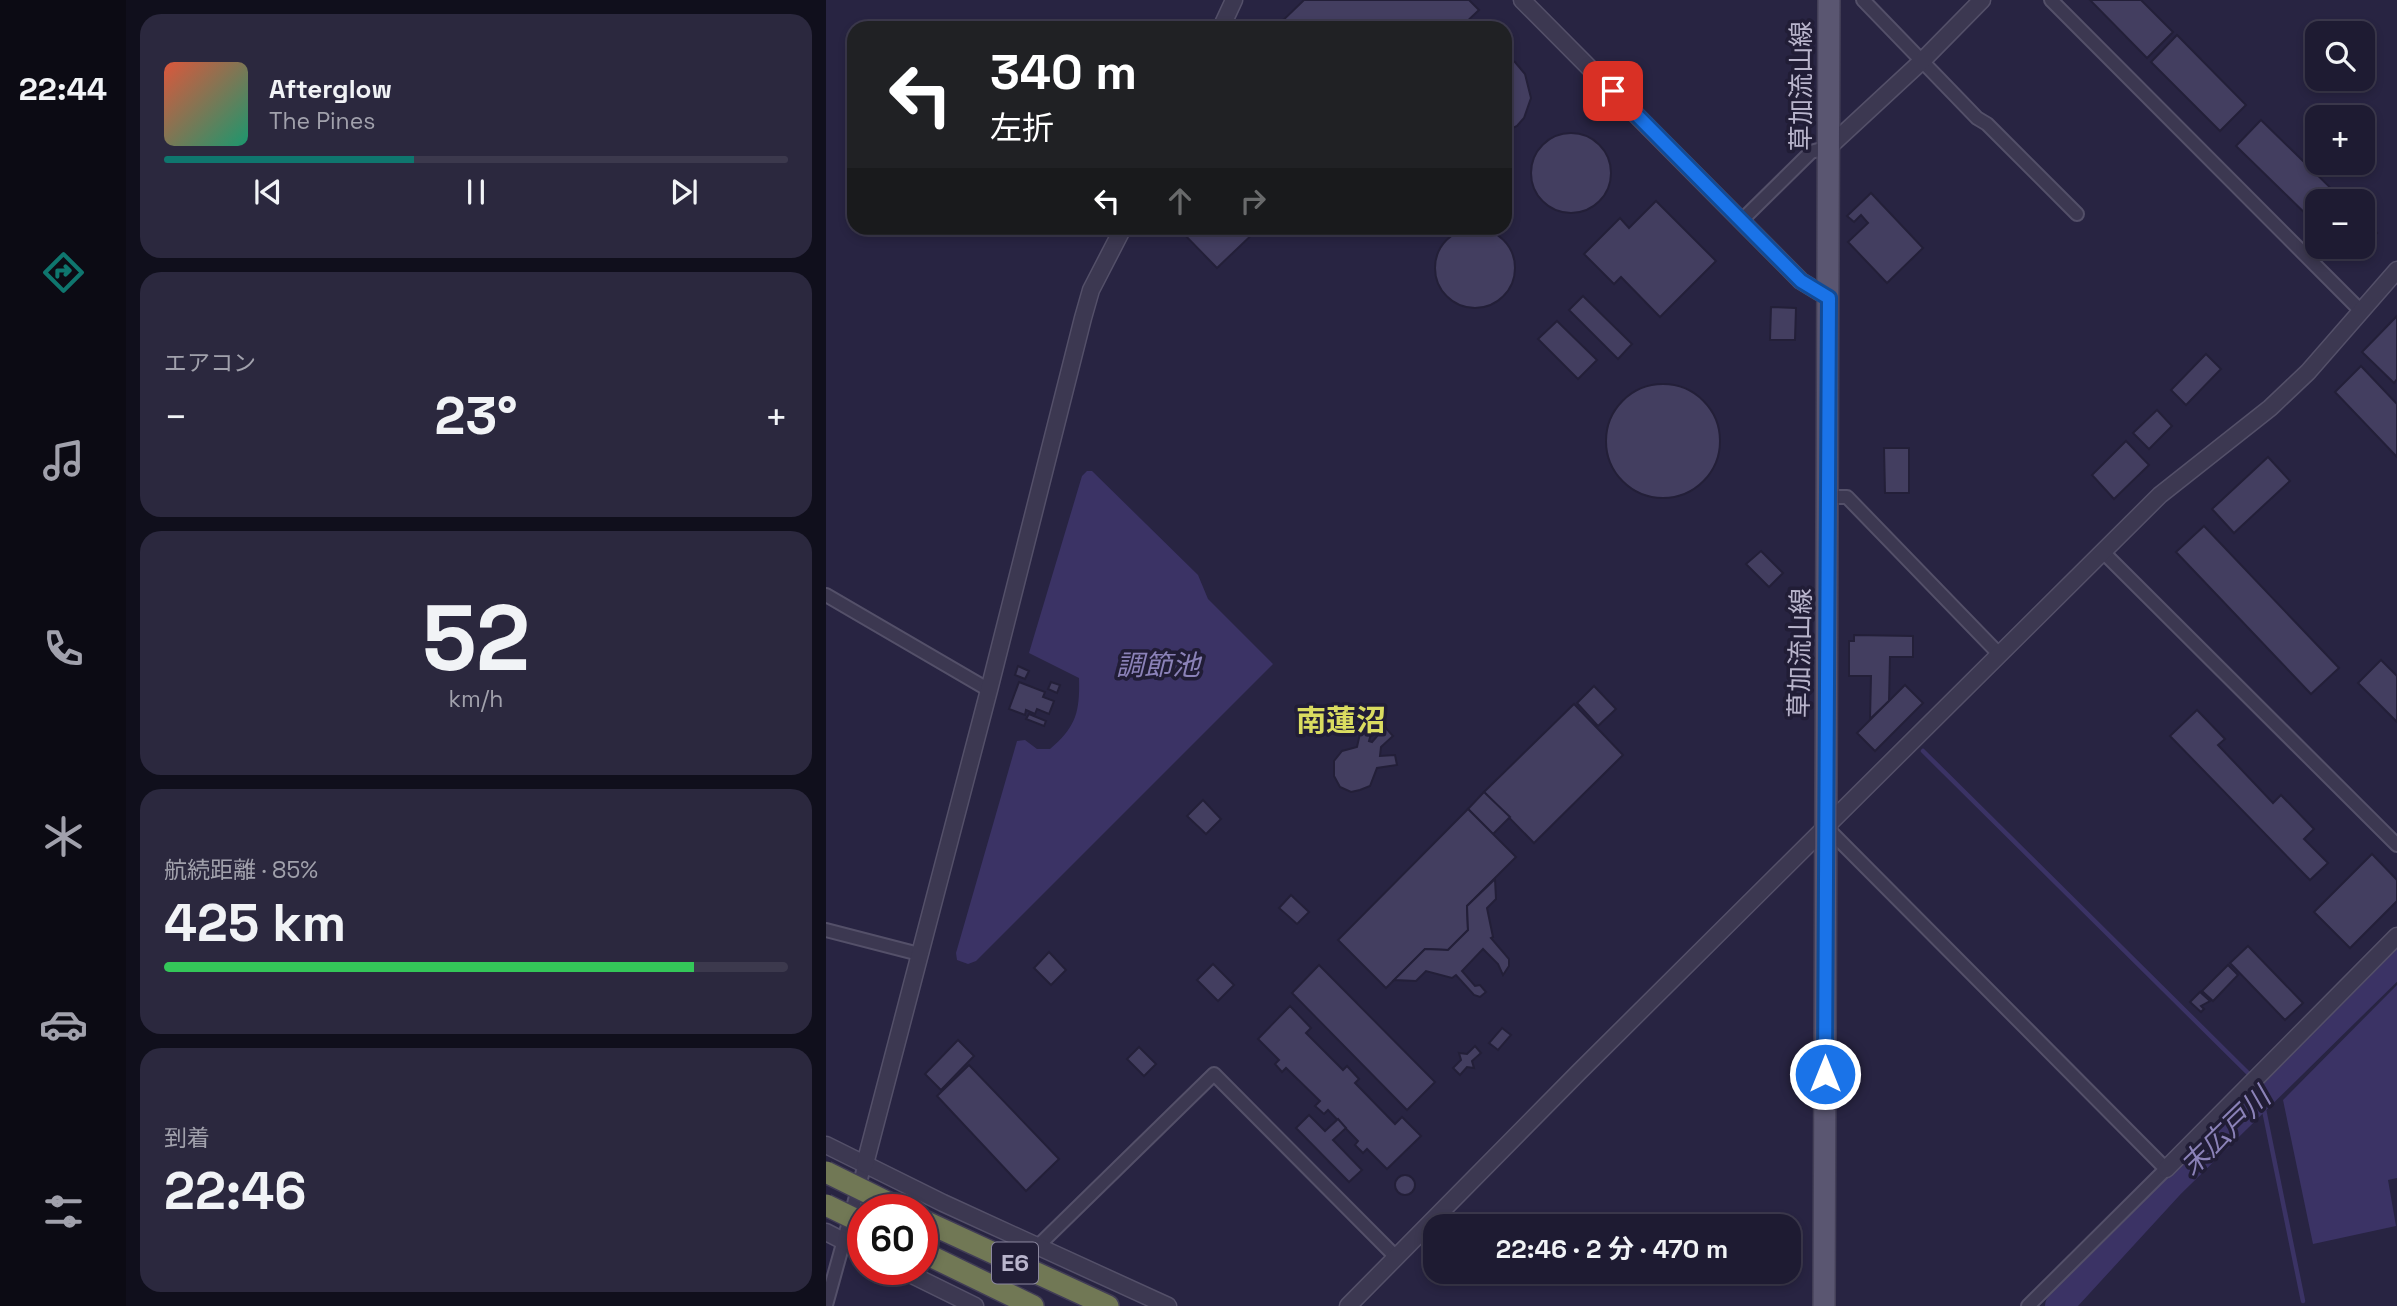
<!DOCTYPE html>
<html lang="ja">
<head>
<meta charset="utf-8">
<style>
	body { margin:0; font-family:"Space Grotesk","Noto Sans JP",sans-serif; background:#2b283e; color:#f1f3f6; height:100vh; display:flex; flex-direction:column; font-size:26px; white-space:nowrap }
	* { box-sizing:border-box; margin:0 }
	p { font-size:23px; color:#a1a1ac }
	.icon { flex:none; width:38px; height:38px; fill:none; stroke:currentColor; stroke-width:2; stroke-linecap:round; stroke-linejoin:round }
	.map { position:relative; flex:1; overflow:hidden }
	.panel { display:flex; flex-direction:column; gap:14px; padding:14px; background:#100f1c; width:700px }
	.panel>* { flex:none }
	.guide { position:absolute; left:21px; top:21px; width:665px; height:214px; border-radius:21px; box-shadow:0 4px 10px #0003,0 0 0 2px #3c394d; background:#202124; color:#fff; overflow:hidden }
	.controls { position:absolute; left:1479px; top:21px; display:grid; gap:14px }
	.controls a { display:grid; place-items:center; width:70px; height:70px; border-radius:14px; background:#1e1b32; box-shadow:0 4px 10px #0003,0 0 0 2px #3c394d; font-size:35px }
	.speed { position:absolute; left:21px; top:1194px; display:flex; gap:14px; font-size:35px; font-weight:700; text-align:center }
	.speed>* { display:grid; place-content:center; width:91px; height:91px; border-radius:50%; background:#1e1b32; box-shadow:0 4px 10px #0003,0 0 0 2px #3c394d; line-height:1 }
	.speed .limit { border:10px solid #d22; background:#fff; color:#111 }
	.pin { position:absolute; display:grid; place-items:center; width:60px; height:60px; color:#fff; margin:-30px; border-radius:14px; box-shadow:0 4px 10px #0006 }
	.me { position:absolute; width:77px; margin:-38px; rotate:0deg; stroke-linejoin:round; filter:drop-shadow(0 0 5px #0008) }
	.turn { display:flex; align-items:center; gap:24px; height:147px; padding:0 28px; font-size:32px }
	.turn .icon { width:91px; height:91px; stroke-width:2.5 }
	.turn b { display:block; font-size:49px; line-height:60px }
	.lanes { display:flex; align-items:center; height:66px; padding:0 28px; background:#0003; justify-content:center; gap:35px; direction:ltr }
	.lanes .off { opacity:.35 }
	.big { font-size:52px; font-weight:700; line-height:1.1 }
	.panel .widget { flex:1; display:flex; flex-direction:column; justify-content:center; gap:10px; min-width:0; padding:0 24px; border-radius:21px; background:#2b283e }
	.panel .dial { align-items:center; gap:0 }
	.dial b { font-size:91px; line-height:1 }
	.song { display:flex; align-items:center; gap:21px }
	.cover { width:84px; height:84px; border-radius:10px; background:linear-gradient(135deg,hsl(10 70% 55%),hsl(160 70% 35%)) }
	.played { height:7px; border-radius:4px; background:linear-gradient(90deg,#0f766e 40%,#3c394d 40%) }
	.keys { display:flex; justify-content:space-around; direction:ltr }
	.heat { display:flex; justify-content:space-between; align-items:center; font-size:38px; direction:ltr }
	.charge { height:10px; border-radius:5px; background:linear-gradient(90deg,#34c759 85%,#3c394d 0) }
	.trip { position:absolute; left:597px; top:1214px; width:378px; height:70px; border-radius:21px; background:#1e1b32; box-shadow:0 4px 10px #0003,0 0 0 2px #3c394d; font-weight:700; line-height:70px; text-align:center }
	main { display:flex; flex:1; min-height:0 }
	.tab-bar { display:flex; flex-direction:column; width:126px; justify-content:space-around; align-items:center; background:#0c0b14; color:#a1a1ac }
	.tab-bar .icon { width:49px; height:49px }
	.tab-bar .current { color:#0f766e }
	.tab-bar b { font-size:32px; color:#f1f3f6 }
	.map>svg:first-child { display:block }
</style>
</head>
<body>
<main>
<nav class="tab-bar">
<b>22:44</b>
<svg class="icon current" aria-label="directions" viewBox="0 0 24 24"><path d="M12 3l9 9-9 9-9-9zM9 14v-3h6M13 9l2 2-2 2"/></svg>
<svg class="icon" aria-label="music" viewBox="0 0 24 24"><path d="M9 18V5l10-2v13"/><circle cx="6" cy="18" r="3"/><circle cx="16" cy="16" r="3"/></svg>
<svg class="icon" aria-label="phone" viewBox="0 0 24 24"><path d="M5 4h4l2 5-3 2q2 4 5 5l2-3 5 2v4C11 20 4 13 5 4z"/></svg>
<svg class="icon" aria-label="climate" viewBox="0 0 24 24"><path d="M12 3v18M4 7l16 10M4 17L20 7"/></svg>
<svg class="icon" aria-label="car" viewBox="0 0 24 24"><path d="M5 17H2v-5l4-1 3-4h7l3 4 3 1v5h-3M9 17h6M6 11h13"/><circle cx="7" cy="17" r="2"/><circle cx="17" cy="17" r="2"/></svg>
<svg class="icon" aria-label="filters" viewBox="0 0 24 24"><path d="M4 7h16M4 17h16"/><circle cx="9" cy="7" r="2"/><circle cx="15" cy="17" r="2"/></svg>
</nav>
<section class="panel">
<div class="widget">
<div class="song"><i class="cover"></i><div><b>Afterglow</b><p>The Pines</p></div></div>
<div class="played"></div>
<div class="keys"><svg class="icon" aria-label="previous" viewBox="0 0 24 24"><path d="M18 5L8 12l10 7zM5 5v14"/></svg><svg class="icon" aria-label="pause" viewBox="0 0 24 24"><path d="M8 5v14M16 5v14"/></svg><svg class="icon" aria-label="next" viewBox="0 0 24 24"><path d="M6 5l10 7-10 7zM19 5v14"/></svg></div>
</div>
<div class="widget"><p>エアコン</p>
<div class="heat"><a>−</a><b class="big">23°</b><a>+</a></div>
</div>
<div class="widget dial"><b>52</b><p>km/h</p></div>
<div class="widget"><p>航続距離 · 85%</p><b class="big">425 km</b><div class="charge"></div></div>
<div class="widget"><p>到着</p><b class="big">22:46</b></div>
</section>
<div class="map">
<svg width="1571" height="1306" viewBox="0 0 1571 1306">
	<rect width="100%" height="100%" fill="#282442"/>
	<g fill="#3b3365">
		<path d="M261,471H266L372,575L382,599L447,664L150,961L142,964L131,960L130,953L191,741L199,740L211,749H224C250,727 254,712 253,678L203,653L256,476Z"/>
		<polygon points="1571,985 1571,1178 1562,1180 1570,1226 1487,1244 1457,1100"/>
	</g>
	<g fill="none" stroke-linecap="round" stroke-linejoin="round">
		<g stroke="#3b3365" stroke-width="4.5">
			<polyline points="1097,751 1424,1075"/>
			<polyline points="1435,1095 1477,1301"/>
		</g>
		<polyline stroke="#3b3365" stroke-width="28" points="1233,1306 1344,1185 1571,962"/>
	</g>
	<g fill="#433e60" stroke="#231f38" stroke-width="2">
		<polygon points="478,0 643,0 653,10 634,28 449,28"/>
		<polygon points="1264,0 1315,0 1347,32 1321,58"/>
		<polygon points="1351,35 1420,105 1394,131 1325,62"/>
		<polygon points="679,57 689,62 699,74 705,98 698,118 691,126 679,132"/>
		<polygon points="1435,120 1518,201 1491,201 1491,225 1410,146"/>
		<circle cx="745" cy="173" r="40"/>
		<polygon points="1045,193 1097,248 1061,283 1022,242 1042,223 1035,215 1028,222 1021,216"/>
		<polygon points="830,201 890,261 834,317 795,277 788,284 758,254 794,218 803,228"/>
		<polygon points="1536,219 1551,233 1526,259 1513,247 1536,247"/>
		<circle cx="649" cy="268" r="40"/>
		<polygon points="352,228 433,228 391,268"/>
		<polygon points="757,296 806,344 792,359 743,310"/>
		<polygon points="945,307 970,308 969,340 944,340"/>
		<polygon points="1571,316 1571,379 1568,383 1536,352"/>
		<polygon points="731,321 771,360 752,379 712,339"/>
		<polygon points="1380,354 1395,369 1360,405 1345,390"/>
		<polygon points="1535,366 1571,404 1571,457 1509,392"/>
		<circle cx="837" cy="441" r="57"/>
		<polygon points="1331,410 1346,426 1323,449 1307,433"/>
		<polygon points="1300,441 1323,465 1288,499 1266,475"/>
		<polygon points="1058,448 1083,448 1083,493 1059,493"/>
		<polygon points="1442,457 1464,481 1408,533 1386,509"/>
		<polygon points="1378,526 1513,668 1485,694 1350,552"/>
		<polygon points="935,551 957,573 943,587 920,564"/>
		<polygon points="1028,635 1087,636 1087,657 1064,657 1063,701 1044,719 1045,676 1023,676 1023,641 1028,641"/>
		<polygon points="1555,660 1571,676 1571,722 1532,683"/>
		<polygon points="192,666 203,671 199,679 189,675"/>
		<polygon points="193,682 219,692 217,697 228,701 223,714 211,709 209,714 200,710 199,715 183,709"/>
		<polygon points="225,682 234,685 231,693 222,689"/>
		<polygon points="1079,685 1097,703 1049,751 1031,733"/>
		<polygon points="768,686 790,709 772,726 751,703"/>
		<polygon points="748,704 797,755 708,843 658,792"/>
		<polygon points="1371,710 1399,739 1392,745 1447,803 1455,795 1488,829 1478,839 1502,863 1484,880 1344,736"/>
		<polygon points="203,714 220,721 218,726 200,719"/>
		<polygon points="559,727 567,736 555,747 554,756 569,755 571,765 551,768 544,786 534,790 525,792 514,787 508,776 508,761 516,751 531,747 535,729 546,730 543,741 546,742"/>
		<polygon points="658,792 684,817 667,834 642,809"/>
		<polygon points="377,800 395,819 380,834 361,816"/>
		<polygon points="642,809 690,857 641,906 642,930 622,950 599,949 560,988 512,940"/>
		<polygon points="1546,854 1571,880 1571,901 1524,948 1488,912"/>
		<polygon points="669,879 670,899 661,908 667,937 665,938 683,959 683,966 677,975 672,964 657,949 636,971 649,986 654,985 660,992 654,997 648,995 630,975 626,978 600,971 590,981 568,980 599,949 622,950 642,930 641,906"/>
		<polygon points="465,895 483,912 471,924 453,908"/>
		<polygon points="1422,946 1477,1003 1459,1020 1404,963"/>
		<polygon points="223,952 240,970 225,985 208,968"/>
		<polygon points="387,964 408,985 392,1001 371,980"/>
		<polygon points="493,965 609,1082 581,1110 466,993"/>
		<polygon points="1402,965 1412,975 1387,1001 1376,991"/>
		<polygon points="1374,992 1384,1001 1375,1006 1378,1009 1375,1012 1364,1002"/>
		<polygon points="464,1006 485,1028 480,1033 517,1070 521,1066 533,1079 529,1083 569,1124 576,1117 595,1136 561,1169 541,1149 537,1153 529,1145 532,1141 502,1110 498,1114 489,1106 494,1101 460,1068 456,1072 449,1064 453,1060 432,1039"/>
		<polygon points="676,1028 685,1035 672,1050 663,1043"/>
		<polygon points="132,1040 148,1056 115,1090 99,1074"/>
		<polygon points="649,1046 655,1053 646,1061 648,1068 641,1067 634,1075 627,1068 635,1060 633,1053 641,1054"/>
		<polygon points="313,1047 330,1064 318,1076 301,1059"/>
		<polygon points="143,1065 233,1159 200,1191 111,1096"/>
		<polygon points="483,1115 499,1131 512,1119 520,1128 507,1140 536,1170 523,1182 470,1128"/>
		<circle cx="579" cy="1185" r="10"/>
	</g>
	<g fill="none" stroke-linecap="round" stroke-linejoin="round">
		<g stroke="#545069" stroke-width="16">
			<g id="minor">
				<polyline points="1037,0 1151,118 1161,124 1251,214"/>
				<polyline points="1225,0 1535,311"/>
				<polyline points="915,221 985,152 1003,147"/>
				<polyline points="1003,497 1021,497 1174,655"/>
				<polyline points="1277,552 1571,845"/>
				<polyline points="0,595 163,690"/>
				<polyline points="1001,828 1340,1169 1202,1306"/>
				<polyline points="0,930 93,954"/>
				<polyline points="212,1246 388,1074 571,1258"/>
				<polyline points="0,1305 39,1164"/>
			</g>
		</g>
		<g stroke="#545069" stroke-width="19">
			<g id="tertiary">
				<polyline points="696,0 975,281 1003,298"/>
				<polyline points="395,28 408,0"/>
				<polyline points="1003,147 1097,60 1156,0"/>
				<polyline points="0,1145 117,1203 342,1306"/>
				<polyline points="39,1164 163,690 257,318 265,290 297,228"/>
				<polyline points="1340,1169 1571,936"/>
				<polyline points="0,1232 37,1251"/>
				<polyline points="74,1269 149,1306"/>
				<polyline points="522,1306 753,1072 1334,495 1444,408 1482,372 1571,270"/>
			</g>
		</g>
		<g stroke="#433f57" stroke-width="24">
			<polyline id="primary" points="998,1306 1003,0"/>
		</g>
		<g stroke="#413d56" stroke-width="24">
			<g id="motorway">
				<polyline points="96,1220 282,1306"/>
				<polyline points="96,1252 207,1306"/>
			</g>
		</g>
		<use href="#minor" stroke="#3c3851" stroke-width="12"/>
		<use href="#tertiary" stroke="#3c3851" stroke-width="16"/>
		<use href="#primary" stroke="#5a5671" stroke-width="21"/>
		<use href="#motorway" stroke="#717855" stroke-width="21"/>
		<g stroke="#413d56" stroke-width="24" stroke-linecap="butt">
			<g id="motorway-bridge">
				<polyline points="0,1172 75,1209"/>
				<polyline points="0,1205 37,1223"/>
			</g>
		</g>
		<use href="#motorway-bridge" stroke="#717855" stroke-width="21"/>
	</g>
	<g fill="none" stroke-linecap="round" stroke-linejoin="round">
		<g stroke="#114b97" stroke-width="18">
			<polyline id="route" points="787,91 975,281 1003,298 999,1074"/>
		</g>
		<use href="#route" stroke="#1a73e8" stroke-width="12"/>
	</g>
	<g text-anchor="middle" stroke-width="7" stroke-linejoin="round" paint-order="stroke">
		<rect fill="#211d36" stroke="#8b879f" stroke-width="2" x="166" y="1242.5" width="46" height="41" rx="5"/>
		<g font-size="24" font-weight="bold" fill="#b9b5cc">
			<text x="189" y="1271">E6</text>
		</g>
		<g font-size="26" fill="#b9b5cc" stroke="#211d36">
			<text transform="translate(975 86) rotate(-90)" y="9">草加流山線</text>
			<text transform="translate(974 653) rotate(-89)" y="9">草加流山線</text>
		</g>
		<g font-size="28" font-style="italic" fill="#8b82b8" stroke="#211d36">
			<text x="332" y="675">調節池</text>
			<text transform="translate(1399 1131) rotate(-44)" y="10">末広戸川</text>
		</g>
		<g font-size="30" font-weight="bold" fill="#dadc60" stroke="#211d36">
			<text x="515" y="731">南蓮沼</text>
		</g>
	</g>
</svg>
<div class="controls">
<a><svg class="icon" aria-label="search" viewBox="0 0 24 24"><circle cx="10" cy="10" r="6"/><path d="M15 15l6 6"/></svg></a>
<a>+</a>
<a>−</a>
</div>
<div class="speed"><div class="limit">60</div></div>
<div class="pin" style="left:787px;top:91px;background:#d93025"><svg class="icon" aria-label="arrive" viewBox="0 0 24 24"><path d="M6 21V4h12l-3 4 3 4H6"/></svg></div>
<svg class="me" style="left:999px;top:1074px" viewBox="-20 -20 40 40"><circle r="17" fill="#1a73e8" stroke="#fff" stroke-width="3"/><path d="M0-11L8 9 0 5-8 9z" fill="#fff"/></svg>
<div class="trip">22:46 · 2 分 · 470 m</div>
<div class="guide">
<div class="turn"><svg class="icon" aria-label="left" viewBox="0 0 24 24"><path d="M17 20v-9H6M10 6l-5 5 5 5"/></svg><div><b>340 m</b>左折</div></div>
<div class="lanes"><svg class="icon" aria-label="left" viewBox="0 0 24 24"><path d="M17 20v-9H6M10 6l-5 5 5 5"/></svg><svg class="icon off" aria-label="ahead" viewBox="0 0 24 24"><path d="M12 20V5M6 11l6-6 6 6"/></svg><svg class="icon off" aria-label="right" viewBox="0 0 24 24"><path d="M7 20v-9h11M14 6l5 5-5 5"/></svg></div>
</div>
</div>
</main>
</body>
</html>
